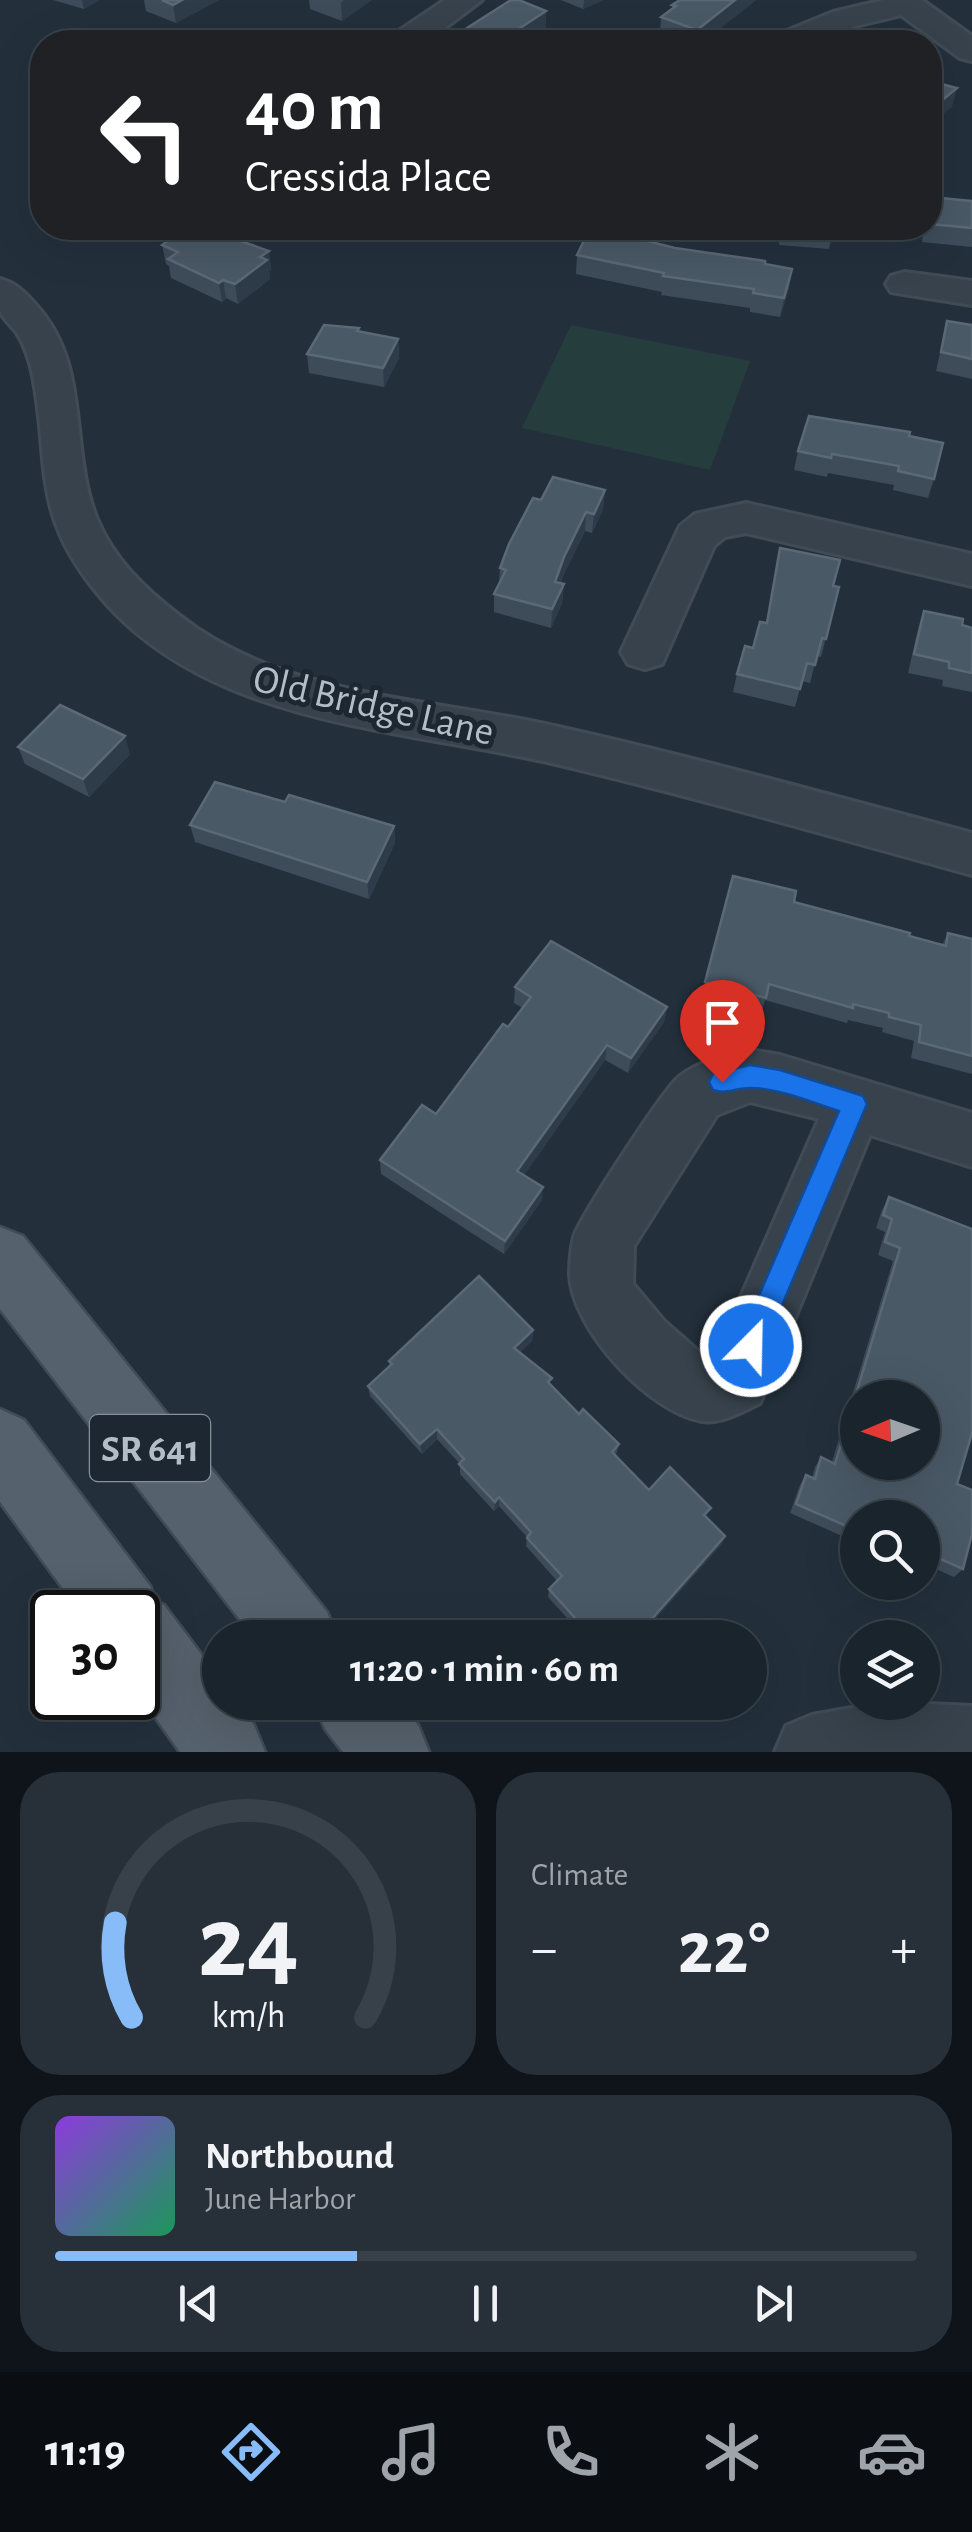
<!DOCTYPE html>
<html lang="en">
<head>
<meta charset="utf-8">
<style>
	body { margin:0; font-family:"Alegreya Sans",sans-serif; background:#273039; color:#f1f3f6; height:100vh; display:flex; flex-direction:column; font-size:38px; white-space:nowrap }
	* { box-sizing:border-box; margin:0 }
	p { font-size:32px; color:#9fa4aa }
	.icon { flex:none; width:55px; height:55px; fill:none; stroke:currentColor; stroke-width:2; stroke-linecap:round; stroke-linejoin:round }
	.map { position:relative; height:1752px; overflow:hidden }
	.drawer { display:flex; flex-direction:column; gap:20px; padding:20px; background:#0e1419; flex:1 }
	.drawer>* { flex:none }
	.hud { position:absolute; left:30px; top:30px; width:912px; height:210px; border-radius:40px; box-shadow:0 10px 40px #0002,0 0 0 2px #384149; background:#202124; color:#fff; overflow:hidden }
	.needle { width:65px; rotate:268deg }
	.tools { position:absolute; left:840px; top:1380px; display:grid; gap:20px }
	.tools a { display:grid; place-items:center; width:100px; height:100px; border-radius:50%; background:#1a242d; box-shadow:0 10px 40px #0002,0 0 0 2px #384149; font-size:50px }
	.speed { position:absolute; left:30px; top:1590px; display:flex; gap:20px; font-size:50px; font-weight:700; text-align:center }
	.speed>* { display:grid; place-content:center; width:130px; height:130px; border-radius:50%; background:#1a242d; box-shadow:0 10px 40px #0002,0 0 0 2px #384149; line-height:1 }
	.speed .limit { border:5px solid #111; border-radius:15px; background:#fff; color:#111 }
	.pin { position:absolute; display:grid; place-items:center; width:85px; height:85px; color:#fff; margin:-102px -42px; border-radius:50% 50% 50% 0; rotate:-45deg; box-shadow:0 0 10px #0007 }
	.pin .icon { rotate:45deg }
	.me { position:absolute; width:110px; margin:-55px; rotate:23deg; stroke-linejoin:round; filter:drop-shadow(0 0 8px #0008) }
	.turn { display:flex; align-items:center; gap:35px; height:210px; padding:0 50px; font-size:45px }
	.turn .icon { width:130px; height:130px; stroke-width:2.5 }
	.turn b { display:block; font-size:70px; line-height:85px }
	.big { font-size:75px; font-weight:700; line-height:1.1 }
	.drawer .card { flex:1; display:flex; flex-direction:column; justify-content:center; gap:15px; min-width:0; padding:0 35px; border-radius:40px; background:#273039 }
	.drawer .dial { align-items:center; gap:0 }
	.dial svg { height:260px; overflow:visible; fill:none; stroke:#384149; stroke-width:7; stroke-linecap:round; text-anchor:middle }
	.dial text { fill:#f1f3f6; stroke:none }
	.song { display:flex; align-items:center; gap:30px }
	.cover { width:120px; height:120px; border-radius:15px; background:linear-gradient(135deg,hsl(270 70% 55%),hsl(150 70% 35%)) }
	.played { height:10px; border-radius:5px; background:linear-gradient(90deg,#88bcf8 35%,#384149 35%) }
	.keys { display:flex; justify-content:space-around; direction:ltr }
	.heat { display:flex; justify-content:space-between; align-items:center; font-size:55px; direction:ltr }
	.drawer .tiles { flex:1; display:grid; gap:20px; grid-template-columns:1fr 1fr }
	.card:last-child { grid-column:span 2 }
	.trip { position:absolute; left:202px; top:1620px; width:565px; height:100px; border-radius:50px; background:#1a242d; box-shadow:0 10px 40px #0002,0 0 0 2px #384149; font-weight:700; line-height:100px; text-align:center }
	.tab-bar { display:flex; height:160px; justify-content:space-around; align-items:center; background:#0a0e12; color:#9fa4aa }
	.tab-bar .icon { width:70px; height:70px }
	.tab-bar .on { color:#88bcf8 }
	.tab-bar b { font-size:45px; color:#f1f3f6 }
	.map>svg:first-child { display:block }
</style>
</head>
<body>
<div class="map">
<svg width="972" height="1752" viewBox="0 0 972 1752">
	<rect width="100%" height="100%" fill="#23303c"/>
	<polygon fill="#253d3d" points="571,325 750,361 710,470 522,428"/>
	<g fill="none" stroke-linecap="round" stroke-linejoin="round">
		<g stroke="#404b55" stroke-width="6">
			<g id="street">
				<polygon points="445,0 482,0 426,42 389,42 393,35"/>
				<polygon points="884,0 922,0 972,36 972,61 960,58 901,15 855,26 816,42 773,42 777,35 833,12"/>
				<polygon points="905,272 972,281 972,305 891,292 886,284 891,276"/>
				<path d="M0,279C16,283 25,293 36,305C92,367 68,447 97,519C114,560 146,590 180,616C282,697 431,698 554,726C694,757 833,796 972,833V875C834,837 696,797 556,764C401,728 201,726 94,589C31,510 50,463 33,376C30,361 25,346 17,333C12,326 2,318 0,310C0,300 0,289 0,279Z"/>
				<polygon points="746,503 972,554 972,586 746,533 725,537 714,546 662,664 645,669 628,664 621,652 680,526 695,514"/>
				<path d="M750,1050L780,1055L972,1113V1167L870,1135L760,1403C744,1411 721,1424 702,1421C649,1412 572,1329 570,1275C570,1263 571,1249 574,1237C581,1216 663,1090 679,1077C699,1061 725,1056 750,1050ZM750,1102L819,1119L715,1356L705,1357L664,1321L633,1284L634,1246L717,1115Z"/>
				<polygon points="885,1702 972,1706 972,1752 775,1752 786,1726 812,1715"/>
			</g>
		</g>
		<g stroke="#404b55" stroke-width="5">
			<g id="primary">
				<polygon points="0,1227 23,1236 327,1612 338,1638 254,1638 0,1309"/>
				<polygon points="0,1409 24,1420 150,1586 156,1602 164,1605 220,1679 220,1702 237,1702 254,1725 265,1752 180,1752 138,1693 138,1612 80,1612 0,1502"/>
				<polygon points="314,1702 400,1702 418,1725 429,1752 343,1752 325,1729"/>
			</g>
		</g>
		<use href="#street" fill="#37424c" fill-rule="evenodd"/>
		<use href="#primary" fill="#55616c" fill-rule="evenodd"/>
	</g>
	<g fill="#3e4c5a">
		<polygon points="53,0 99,0 84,9"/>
		<polygon points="144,0 219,0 176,23 146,11"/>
		<polygon points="309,0 372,0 342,21 310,9"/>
		<polygon points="561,0 603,0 583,9"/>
		<polygon points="680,0 756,0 703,42 679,42 660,35 661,17 672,10 672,5"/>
		<polygon points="930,197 972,201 972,247 922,242 924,228 930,228"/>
		<polygon points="187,228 229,228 231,238 269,251 271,270 269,271 270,279 238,304 226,298 222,302 171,278 169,266 166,264 162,245"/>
		<polygon points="779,228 834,228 829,249 779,245"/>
		<polygon points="675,248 792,269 789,288 780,317 750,312 750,308 661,295 662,292 576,274 577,255"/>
		<polygon points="947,321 972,325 972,379 936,371"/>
		<polygon points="359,328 359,331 398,339 399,358 384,387 309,373 307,354"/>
		<polygon points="909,436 934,479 928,498 893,490 894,485 828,473 827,477 794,470 798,451"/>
		<polygon points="605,490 603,509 592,533 585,531 563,576 561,583 564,584 562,603 551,628 494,612 494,594 499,583 500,568 541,500"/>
		<polygon points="833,586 839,587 821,657 817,656 810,683 802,681 795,707 733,692 737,674 766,623"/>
		<polygon points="924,611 972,628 972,692 942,686 943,680 908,673 918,629"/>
		<polygon points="18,747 130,754 89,797 25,764"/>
		<polygon points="285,802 394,826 395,843 369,899 195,842 190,825"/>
		<polygon points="733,876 794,902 909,936 942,945 948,933 972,939 972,1074 911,1058 914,1041 882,1032 883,1028 848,1020 847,1023 765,1000 761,1014 701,998"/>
		<polygon points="515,987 667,1007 664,1022 628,1073 605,1060 524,1175 542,1200 504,1254 381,1174 380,1160 436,1114 508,1027 523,1008 514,1003"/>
		<polygon points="889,1197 957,1484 963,1569 954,1577 925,1564 922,1566 922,1518 858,1518 858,1543 790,1513 800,1485 806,1475 812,1478 815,1467 821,1457 832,1462 893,1261 878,1255 885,1232 876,1228 882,1210"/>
		<polygon points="533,1330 532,1341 520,1352 579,1414 619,1444 616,1455 649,1490 706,1517 725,1536 721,1545 638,1638 585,1638 548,1597 549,1589 557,1581 526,1546 527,1537 499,1506 494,1511 460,1474 460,1464 437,1439 422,1454 370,1396 368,1386 390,1366 389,1361"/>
	</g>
	<g fill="#2e3c49">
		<polygon points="82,0 99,0 84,9"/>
		<polygon points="182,0 219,0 176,23 173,5"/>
		<polygon points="344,0 372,0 342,21 341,3"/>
		<polygon points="584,0 603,0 583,9"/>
		<polygon points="735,0 756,0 703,42 696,42 697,30"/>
		<polygon points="546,11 546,30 527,42 499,42"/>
		<polygon points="957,88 952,107 930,125 934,107"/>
		<polygon points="216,228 229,228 231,238 212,231"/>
		<polygon points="269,251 271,270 269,271 270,279 238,304 235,284"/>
		<polygon points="792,269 789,288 780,317 784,298"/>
		<polygon points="223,280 226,298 222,302 219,283"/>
		<polygon points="398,339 399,358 384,387 383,368"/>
		<polygon points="605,490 603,509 592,533 594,514"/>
		<polygon points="586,512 585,531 563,576 554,600 555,582 564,557"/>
		<polygon points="564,584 562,603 551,628 552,609"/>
		<polygon points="125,736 130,754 89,797 83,779"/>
		<polygon points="394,826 395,843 369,899 367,882"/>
		<polygon points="667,1007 664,1022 628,1073 631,1058"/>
		<polygon points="607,1045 605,1060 517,1185 517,1171"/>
		<polygon points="543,1187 542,1200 504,1254 505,1241"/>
		<polygon points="533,1330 532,1341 514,1359 514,1348"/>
		<polygon points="437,1429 437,1439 422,1454 420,1444"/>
		<polygon points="499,1497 499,1506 494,1511 495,1502"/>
		<polygon points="725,1536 721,1545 638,1638 635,1638"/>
	</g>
	<g fill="#4a5966" stroke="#5b6875" stroke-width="2.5" fill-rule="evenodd">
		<polygon points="162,0 182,0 173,5"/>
		<polygon points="511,0 519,0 546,11 499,42 445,42"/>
		<polygon points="680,0 735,0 697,30 661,17 676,6 672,5"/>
		<polygon points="627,30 661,42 611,42"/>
		<polygon points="930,81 957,88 934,107 930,106"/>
		<polygon points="930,197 972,201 972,228 930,224"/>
		<polygon points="187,228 216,228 212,231 269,251 260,257 267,260 235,284 223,280 219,283 168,259 178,252 162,245"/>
		<polygon points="590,228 596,228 675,248 765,261 765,264 792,269 784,298 753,293 754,289 663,276 664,273 577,255"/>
		<polygon points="799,228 833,228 833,230"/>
		<polygon points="947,321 972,325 972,359 941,352"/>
		<polygon points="324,325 359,328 357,331 398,339 383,368 307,354"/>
		<polygon points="809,416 910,432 909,436 943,443 934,479 898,471 899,466 832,454 831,458 798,451"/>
		<polygon points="553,477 605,490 594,514 586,512 564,557 555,582 564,584 552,609 494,594 506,570 500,568 509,544 533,498 541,500"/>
		<polygon points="780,548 840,560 833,586 839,587 826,639 822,638 815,665 807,663 800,689 737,674 745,646 753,648 760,622 767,623"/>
		<polygon points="924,611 963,619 962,625 972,628 972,673 949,668 949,662 914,654"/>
		<polygon points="60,705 125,736 83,779 18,747"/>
		<polygon points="215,782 285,802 289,795 394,826 367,882 190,825"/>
		<polygon points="733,876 796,891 794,902 910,933 909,936 946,946 948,933 972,939 972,1056 919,1042 921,1025 889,1017 889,1013 853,1004 853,1008 769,984 766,998 705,982"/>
		<polygon points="551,941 667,1007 631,1058 607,1045 517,1171 543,1187 505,1241 380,1160 422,1105 436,1114 503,1024 508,1027 531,997 515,987"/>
		<path d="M889,1197L972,1229V1433L957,1484L972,1490V1534L963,1569L929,1554L927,1562L922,1560V1518H858V1531L796,1504L806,1475L815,1479L821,1457L835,1464L900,1248L885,1242L892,1219L883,1215ZM858,1398H922V1462H858Z"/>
		<polygon points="479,1276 533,1330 514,1348 552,1378 548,1382 579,1414 583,1409 619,1444 612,1452 649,1490 670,1467 711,1508 704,1515 725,1536 635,1638 593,1638 549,1589 562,1576 527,1538 531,1532 499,1497 495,1502 459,1464 464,1459 437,1429 420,1444 368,1386 392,1364 389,1361"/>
	</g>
	<path fill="#1a73e8" stroke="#114b97" stroke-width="2.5" d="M750,1065L780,1070L854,1093L863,1096L867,1104L761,1355L751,1359L741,1355L737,1346L839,1111C811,1102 781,1089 752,1088C738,1087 727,1095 713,1090L709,1082L713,1074Z"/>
	<g text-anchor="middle" stroke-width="10" stroke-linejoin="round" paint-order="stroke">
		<rect fill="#1c2731" stroke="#86909b" stroke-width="2.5" x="90" y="1415" width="120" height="66" rx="8"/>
		<g font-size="38" font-weight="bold" fill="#b3bdc8">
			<text x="150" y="1461">SR 641</text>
		</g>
		<g font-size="40" fill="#b3bdc8" stroke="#1c2731">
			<text transform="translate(374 704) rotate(13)" y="14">Old Bridge Lane</text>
		</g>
	</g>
</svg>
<div class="tools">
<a><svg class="needle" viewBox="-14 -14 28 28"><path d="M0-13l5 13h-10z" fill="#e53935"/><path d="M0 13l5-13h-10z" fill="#9fa4aa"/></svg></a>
<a><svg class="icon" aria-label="search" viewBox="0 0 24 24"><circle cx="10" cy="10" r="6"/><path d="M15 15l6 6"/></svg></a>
<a><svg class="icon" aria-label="layers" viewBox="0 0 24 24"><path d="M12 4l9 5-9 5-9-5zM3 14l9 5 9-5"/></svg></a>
</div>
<div class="speed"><div class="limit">30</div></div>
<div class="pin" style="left:722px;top:1082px;background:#d93025"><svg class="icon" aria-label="arrive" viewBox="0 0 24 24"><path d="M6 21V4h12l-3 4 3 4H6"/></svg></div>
<svg class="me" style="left:751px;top:1346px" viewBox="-20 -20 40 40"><circle r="17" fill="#1a73e8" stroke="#fff" stroke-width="3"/><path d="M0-11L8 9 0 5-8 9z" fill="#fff"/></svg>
<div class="trip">11:20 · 1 min · 60 m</div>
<div class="hud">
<div class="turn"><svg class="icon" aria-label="left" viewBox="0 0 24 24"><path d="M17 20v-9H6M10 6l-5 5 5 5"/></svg><div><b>40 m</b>Cressida Place</div></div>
</div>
</div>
<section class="drawer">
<div class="tiles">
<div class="card dial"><svg viewBox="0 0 100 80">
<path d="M14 69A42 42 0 1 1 86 69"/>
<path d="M14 69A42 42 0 0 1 9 40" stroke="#88bcf8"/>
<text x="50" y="56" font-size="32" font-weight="700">24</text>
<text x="50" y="72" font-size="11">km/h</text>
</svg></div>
<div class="card"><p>Climate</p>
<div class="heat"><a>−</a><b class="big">22°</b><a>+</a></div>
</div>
<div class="card">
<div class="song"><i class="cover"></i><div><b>Northbound</b><p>June Harbor</p></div></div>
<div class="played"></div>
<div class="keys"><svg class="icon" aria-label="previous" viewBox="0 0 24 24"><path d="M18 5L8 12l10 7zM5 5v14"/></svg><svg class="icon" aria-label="pause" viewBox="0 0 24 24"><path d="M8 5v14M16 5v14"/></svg><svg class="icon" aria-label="next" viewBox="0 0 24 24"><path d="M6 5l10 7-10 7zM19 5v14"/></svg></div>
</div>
</div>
</section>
<nav class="tab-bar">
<b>11:19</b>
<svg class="icon on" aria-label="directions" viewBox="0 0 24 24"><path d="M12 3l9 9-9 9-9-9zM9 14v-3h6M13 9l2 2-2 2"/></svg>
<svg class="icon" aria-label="music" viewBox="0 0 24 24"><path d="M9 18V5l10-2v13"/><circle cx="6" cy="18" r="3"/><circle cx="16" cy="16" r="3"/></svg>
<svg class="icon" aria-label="phone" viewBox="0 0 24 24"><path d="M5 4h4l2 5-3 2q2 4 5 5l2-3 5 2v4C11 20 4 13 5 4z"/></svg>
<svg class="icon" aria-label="climate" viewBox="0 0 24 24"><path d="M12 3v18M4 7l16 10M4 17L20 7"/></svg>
<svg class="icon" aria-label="car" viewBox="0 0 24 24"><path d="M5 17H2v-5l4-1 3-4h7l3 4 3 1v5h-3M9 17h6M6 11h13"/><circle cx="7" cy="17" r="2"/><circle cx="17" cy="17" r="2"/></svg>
</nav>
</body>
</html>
